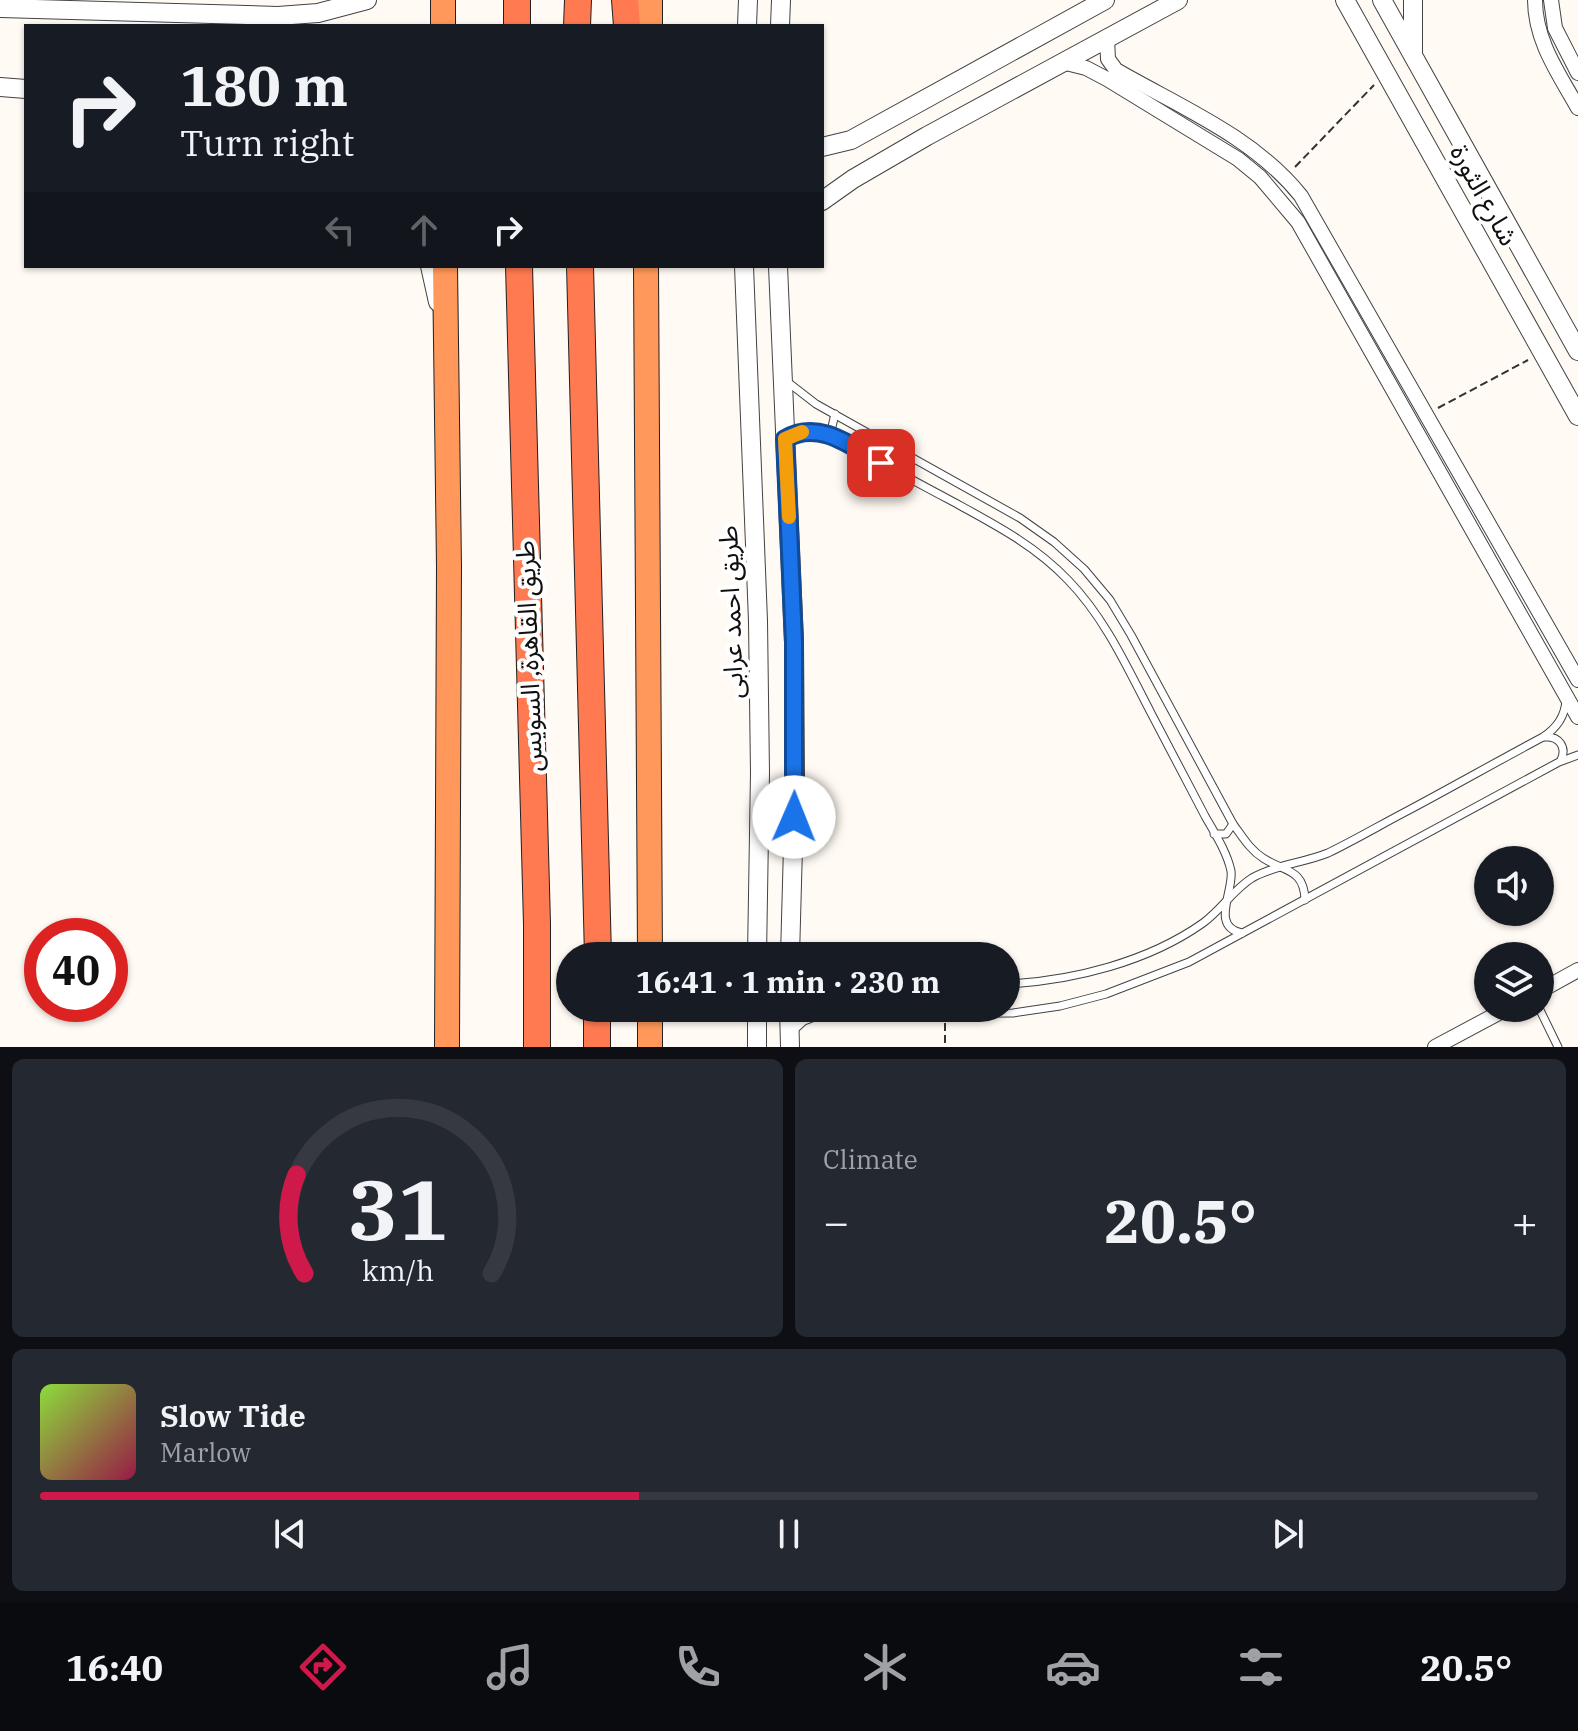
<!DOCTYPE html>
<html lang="en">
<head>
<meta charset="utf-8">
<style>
	body { margin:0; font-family:"IBM Plex Serif","Noto Sans Arabic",serif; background:#242831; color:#f1f3f6; height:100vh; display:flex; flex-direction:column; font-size:30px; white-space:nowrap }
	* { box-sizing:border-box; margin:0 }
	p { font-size:26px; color:#9ea1a6 }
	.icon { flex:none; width:44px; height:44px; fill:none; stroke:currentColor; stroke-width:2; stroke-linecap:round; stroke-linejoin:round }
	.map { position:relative; height:1047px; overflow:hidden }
	.panel { display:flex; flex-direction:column; gap:12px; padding:12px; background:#0d0f14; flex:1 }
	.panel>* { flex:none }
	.hud { position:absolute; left:24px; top:24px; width:800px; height:244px; border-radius:0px; box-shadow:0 2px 6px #0004; background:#171b24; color:#f1f3f6; overflow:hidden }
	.buttons { position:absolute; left:1474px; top:846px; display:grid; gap:16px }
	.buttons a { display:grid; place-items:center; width:80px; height:80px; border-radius:50%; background:#171b24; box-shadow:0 2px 6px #0004; font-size:40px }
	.speed { position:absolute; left:24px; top:918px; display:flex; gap:16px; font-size:40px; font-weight:700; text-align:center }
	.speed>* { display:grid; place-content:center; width:104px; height:104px; border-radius:50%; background:#171b24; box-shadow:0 2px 6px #0004; line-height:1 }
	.speed .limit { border:12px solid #d22; background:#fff; color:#111 }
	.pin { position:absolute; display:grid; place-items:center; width:68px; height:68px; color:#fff; margin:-34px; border-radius:16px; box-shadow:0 4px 12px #0006 }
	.me { position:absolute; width:88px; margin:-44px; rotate:1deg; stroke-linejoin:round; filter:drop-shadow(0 0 6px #0008) }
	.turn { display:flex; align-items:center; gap:28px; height:168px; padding:0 24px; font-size:36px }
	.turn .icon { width:104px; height:104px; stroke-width:2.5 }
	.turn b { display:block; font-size:56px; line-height:68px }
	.lanes { display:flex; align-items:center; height:76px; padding:0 24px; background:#0003; justify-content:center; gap:40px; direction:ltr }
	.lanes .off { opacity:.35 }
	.big { font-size:60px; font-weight:700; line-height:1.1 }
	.panel .widget { flex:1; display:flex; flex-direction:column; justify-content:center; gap:12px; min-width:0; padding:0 28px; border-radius:12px; background:#242831 }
	.panel .dial { align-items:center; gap:0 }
	.dial svg { height:208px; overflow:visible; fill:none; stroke:#363941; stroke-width:7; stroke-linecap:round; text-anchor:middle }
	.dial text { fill:#f1f3f6; stroke:none }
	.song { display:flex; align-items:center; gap:24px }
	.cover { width:96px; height:96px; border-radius:12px; background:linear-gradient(135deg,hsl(90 70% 55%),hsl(340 70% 35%)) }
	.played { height:8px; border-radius:4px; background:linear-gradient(90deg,#cf194a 40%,#363941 40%) }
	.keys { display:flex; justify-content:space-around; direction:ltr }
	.heat { display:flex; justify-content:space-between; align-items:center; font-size:44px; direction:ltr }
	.panel .tiles { flex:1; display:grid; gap:12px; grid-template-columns:1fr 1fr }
	.widget:last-child { grid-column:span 2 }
	.trip { position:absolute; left:556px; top:942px; width:464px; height:80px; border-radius:40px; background:#171b24; box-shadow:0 2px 6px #0004; font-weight:700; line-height:80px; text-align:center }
	.menu { display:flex; height:128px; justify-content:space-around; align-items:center; background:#090b0e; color:#9ea1a6 }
	.menu .icon { width:56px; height:56px }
	.menu .on { color:#cf194a }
	.menu b { font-size:36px; color:#f1f3f6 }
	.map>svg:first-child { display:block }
</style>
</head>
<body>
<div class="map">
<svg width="1578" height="1047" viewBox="0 0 1578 1047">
	<rect width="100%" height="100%" fill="#fffaf3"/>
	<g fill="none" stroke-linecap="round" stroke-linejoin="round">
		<g stroke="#434343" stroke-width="9">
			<g id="service">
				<path d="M785,380L816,404L1020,518L1054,542L1084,569L1110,600L1131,635L1233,824C1242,836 1250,850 1263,858C1284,872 1304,868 1305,900"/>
				<polyline points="830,435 835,414"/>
				<path d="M787,437L806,431L830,435C869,456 908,478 948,499C990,522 1034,544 1068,580C1105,618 1127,667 1151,713C1169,748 1187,782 1205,816C1214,832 1227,852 1231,871C1234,891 1210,927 1242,933"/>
				<path d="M1545,737C1559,736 1567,747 1561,760"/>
				<polyline points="1214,834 1226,834 1233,824"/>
				<path d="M1006,984C1072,981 1148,962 1203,923C1221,910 1233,890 1252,878C1275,865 1303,863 1328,853C1355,840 1382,824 1409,810C1454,786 1498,761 1543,737C1557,728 1565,717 1566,700"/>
				<polyline points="1539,1008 1558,1047"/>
				<polyline points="794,1030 804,1021 822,1014 1013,1013 1060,1006 1106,994 1189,962 1559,762 1578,755"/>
			</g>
		</g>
		<g stroke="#434343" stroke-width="16">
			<g id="minor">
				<path d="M1535,0C1535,41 1559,74 1578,108"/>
				<polyline points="1551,0 1555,28 1578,73"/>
				<path d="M1107,39L1108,59L1116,70C1180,107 1254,137 1301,196L1578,680"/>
				<polyline points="1066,63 1086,68 1107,79 1238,159 1260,177 1298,222 1578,717"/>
				<polyline points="1540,991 1578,970"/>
				<polyline points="1435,1047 1508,1008"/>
			</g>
		</g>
		<g stroke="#434343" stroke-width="20">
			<g id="tertiary">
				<polyline points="1345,0 1578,416"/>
				<polyline points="1382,0 1578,351"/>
				<polyline points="1413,0 1413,52"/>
				<polyline points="0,8 278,16 318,13 367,0"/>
				<polyline points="747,26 748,0"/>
				<polyline points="780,26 781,0"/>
				<polyline points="0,87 26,89"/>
				<polyline points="822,147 851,140 1105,0"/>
				<polyline points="822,201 853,179 927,136 1178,0"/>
				<polyline points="430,266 438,302"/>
				<polyline points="744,266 758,621 760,773 757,956"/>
				<polyline points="778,266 794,642 795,774 790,956"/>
				<polyline points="789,1008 790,1047"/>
				<polyline points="757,1047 757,1008"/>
			</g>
		</g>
		<g stroke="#212121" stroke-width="26">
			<g id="trunk">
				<polyline points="443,0 443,26"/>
				<polyline points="650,26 650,0"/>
				<polyline points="445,266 449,567 447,1047"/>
				<polyline points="646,266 650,956"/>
				<polyline points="650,1047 650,1008"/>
			</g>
		</g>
		<g stroke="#212121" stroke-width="28">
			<g id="motorway">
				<polyline points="625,0 627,26"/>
				<polyline points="517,26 517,0"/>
				<polyline points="577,26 578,0"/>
				<polyline points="519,266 537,924 537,1047"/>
				<polyline points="580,266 598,956"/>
				<polyline points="597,1047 597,1008"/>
			</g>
		</g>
		<g stroke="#323232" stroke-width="2" stroke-dasharray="8 4" stroke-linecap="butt">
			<polyline points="1295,167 1374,85"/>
			<polyline points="1438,408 1528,360"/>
			<polyline points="945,1023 945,1047"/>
		</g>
		<use href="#service" stroke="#fff" stroke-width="7"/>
		<use href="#minor" stroke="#fff" stroke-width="14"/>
		<use href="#tertiary" stroke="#fff" stroke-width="18"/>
		<use href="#trunk" stroke="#ff985a" stroke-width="24"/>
		<use href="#motorway" stroke="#ff7a51" stroke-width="26"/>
	</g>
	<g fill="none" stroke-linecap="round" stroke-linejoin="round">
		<g stroke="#114b97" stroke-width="20">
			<path id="route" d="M794,817V642L785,439C819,419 851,446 881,463"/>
		</g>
		<use href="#route" stroke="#1a73e8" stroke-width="14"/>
		<polyline stroke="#f59e0b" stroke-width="14" points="789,517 785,439 802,432"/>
	</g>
	<g text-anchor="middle" stroke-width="8" stroke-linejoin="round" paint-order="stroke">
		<g font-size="26" fill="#101010" stroke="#fff">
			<text transform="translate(1484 195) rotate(61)" y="9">شارع الثورة</text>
			<text transform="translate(731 612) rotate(-92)" y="9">طريق احمد عرابى</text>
			<text transform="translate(529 656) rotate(-92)" y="9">طريق القاهرة, السويس</text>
		</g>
	</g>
</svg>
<div class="buttons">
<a><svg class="icon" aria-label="sound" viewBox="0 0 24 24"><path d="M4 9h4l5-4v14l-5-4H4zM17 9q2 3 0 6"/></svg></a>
<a><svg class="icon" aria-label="layers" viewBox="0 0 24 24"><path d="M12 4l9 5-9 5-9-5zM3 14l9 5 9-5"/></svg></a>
</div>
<div class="speed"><div class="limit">40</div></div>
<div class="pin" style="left:881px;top:463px;background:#d93025"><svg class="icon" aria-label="arrive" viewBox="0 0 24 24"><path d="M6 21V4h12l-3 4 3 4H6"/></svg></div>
<svg class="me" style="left:794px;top:817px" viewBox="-20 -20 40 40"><circle r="19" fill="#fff"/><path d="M0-13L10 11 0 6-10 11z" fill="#1a73e8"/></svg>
<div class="trip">16:41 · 1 min · 230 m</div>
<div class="hud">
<div class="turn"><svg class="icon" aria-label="right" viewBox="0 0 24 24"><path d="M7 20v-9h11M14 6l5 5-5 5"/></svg><div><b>180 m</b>Turn right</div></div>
<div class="lanes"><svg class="icon off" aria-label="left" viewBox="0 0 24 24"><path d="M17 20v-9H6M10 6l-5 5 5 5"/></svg><svg class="icon off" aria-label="ahead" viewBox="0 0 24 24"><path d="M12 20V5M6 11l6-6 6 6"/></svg><svg class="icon" aria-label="right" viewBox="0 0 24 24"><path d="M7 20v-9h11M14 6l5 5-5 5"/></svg></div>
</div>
</div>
<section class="panel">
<div class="tiles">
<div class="widget dial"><svg viewBox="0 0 100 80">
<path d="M14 69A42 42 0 1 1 86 69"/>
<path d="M14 69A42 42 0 0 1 11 31" stroke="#cf194a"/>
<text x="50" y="56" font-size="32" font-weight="700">31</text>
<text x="50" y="72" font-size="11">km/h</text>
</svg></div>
<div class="widget"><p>Climate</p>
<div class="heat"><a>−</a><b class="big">20.5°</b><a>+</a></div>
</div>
<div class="widget">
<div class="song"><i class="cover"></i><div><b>Slow Tide</b><p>Marlow</p></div></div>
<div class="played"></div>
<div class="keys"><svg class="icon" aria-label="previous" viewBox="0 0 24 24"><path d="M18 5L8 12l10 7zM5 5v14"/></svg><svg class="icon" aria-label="pause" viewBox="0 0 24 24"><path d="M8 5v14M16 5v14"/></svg><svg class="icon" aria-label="next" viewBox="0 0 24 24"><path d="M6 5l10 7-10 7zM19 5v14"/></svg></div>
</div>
</div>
</section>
<nav class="menu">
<b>16:40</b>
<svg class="icon on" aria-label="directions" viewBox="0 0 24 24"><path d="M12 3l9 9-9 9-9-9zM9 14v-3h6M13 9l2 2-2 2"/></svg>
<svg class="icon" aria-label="music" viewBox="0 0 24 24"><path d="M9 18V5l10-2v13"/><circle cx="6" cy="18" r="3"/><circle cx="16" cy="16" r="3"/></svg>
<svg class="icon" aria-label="phone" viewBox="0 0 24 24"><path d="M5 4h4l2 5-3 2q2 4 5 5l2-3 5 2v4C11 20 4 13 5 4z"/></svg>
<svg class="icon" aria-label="climate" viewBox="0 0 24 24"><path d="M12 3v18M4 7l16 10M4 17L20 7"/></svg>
<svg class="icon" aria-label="car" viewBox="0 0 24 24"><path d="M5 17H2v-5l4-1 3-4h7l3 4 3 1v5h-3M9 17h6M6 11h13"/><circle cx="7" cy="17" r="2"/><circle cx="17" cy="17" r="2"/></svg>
<svg class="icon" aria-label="filters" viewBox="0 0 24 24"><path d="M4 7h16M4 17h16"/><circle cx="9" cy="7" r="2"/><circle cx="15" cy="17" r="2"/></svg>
<b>20.5°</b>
</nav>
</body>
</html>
